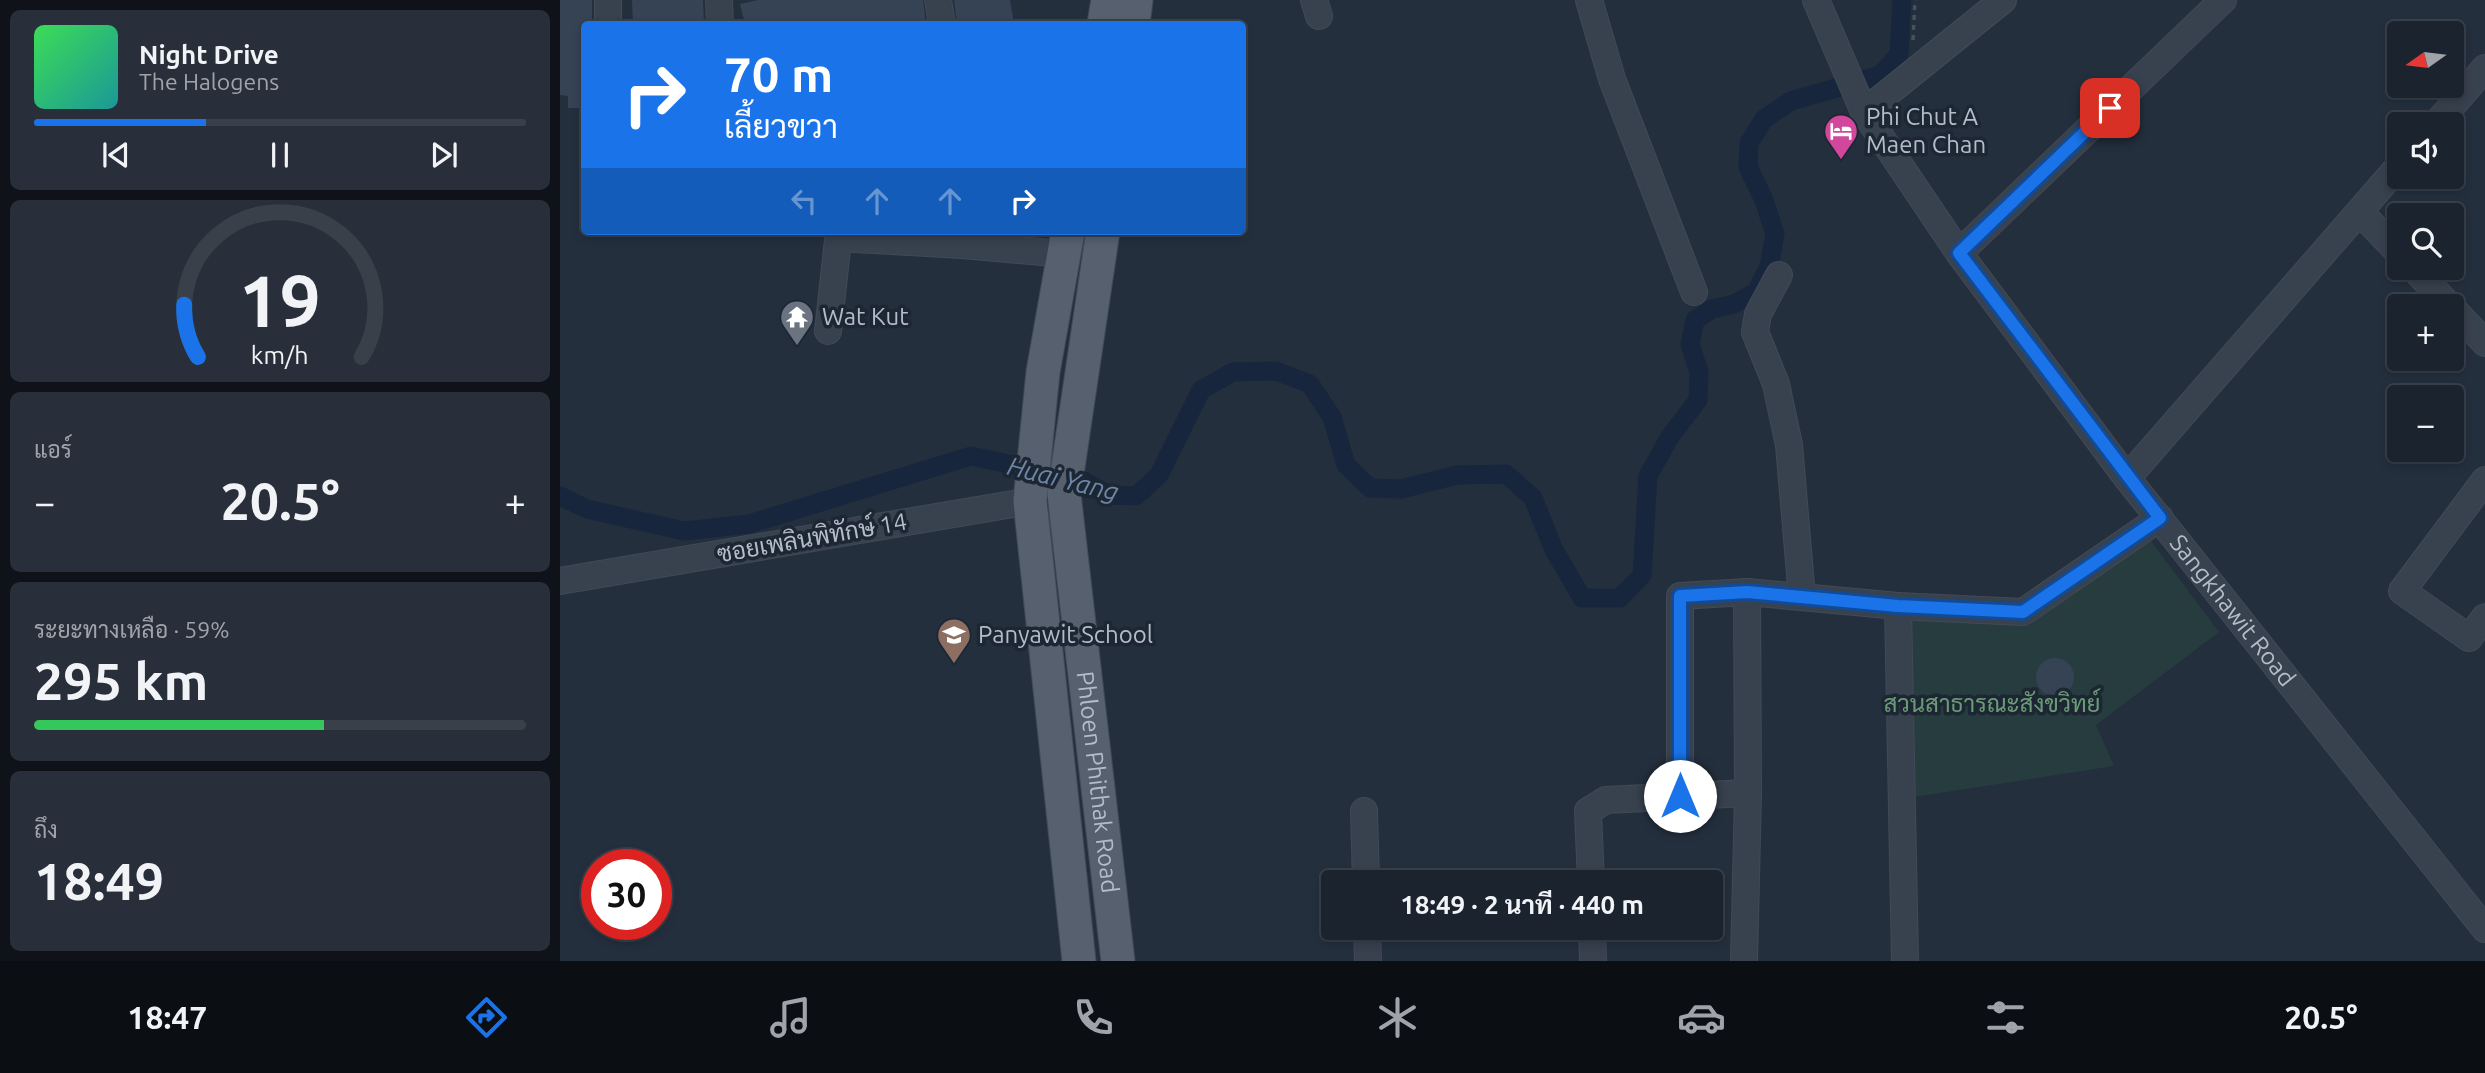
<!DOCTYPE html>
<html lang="th">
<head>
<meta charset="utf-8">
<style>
	body { margin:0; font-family:Ubuntu,Sarabun,sans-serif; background:#282f3a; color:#f1f3f6; height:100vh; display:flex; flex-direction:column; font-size:26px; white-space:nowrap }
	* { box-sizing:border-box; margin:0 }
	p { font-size:23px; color:#a0a4aa }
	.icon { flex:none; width:38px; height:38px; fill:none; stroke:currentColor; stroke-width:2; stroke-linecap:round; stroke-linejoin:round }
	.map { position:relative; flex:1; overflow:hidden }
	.sheet { display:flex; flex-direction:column; gap:10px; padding:10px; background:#0f1319; width:560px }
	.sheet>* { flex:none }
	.banner { position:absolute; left:21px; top:21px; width:665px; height:214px; border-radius:7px; box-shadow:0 4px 10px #0003,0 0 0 2px #39404a; background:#1a73e8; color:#fff; overflow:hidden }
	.needle { width:46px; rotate:256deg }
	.controls { position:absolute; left:1827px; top:21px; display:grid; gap:14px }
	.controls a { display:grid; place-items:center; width:77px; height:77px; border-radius:7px; background:#1b232e; box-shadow:0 4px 10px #0003,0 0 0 2px #39404a; font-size:35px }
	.speed { position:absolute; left:21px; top:849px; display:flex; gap:14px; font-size:35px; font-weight:700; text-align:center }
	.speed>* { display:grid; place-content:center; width:91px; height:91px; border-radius:50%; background:#1b232e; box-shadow:0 4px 10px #0003,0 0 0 2px #39404a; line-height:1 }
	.speed .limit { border:10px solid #d22; background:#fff; color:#111 }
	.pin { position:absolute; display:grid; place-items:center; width:60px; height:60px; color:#fff; margin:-30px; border-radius:14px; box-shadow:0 4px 10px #0006 }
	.me { position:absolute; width:77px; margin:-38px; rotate:0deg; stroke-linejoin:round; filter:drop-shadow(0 0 5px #0008) }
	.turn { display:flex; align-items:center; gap:24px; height:147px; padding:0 28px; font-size:32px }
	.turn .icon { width:91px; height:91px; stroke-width:2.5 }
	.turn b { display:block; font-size:49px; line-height:60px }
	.lanes { display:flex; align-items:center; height:66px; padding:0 28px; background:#0003; justify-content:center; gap:35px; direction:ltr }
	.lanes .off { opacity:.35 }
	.big { font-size:52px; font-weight:700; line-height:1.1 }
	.sheet .card { flex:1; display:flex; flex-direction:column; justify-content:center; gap:10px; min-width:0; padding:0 24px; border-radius:10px; background:#282f3a }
	.sheet .dial { align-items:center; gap:0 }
	.dial svg { height:182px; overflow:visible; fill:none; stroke:#39404a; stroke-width:7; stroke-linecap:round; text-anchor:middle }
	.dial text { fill:#f1f3f6; stroke:none }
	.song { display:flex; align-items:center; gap:21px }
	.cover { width:84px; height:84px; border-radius:10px; background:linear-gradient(135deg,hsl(130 70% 55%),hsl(180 70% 35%)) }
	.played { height:7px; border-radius:4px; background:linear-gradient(90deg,#1a73e8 35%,#39404a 35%) }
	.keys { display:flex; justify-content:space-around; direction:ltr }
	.heat { display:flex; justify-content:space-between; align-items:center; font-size:38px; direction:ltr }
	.charge { height:10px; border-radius:5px; background:linear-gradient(90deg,#34c759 59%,#39404a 0) }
	.trip { position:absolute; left:761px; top:870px; width:402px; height:70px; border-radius:7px; background:#1b232e; box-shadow:0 4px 10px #0003,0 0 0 2px #39404a; font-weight:700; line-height:70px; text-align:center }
	.tab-bar { display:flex; height:112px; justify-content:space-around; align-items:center; background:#0b0e12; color:#a0a4aa }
	.tab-bar .icon { width:49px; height:49px }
	.tab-bar .active { color:#1a73e8 }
	.tab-bar b { font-size:32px; color:#f1f3f6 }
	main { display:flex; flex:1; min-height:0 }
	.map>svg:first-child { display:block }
</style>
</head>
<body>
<main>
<section class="sheet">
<div class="card">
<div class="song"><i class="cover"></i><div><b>Night Drive</b><p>The Halogens</p></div></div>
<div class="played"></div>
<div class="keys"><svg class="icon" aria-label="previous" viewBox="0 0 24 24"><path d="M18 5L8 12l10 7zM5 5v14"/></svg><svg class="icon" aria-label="pause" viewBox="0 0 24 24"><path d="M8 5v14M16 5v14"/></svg><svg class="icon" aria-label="next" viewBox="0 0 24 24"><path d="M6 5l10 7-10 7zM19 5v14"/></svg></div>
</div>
<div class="card dial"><svg viewBox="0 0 100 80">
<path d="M14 69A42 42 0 1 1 86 69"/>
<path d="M14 69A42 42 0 0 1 8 46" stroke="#1a73e8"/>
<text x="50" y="56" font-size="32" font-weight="700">19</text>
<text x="50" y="72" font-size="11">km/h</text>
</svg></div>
<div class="card"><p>แอร์</p>
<div class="heat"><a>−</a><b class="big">20.5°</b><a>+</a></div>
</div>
<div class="card"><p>ระยะทางเหลือ · 59%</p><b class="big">295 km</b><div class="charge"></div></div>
<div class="card"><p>ถึง</p><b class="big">18:49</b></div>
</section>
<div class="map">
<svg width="1925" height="961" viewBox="0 0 1925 961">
	<rect width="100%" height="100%" fill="#242f3e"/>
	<polygon fill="#263c3f" points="1587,536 1659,632 1536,725 1554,766 1354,797 1349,620 1469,625"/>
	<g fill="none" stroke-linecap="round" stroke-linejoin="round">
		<polyline stroke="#17263c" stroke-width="19" points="0,496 27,509 124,531 189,524 411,456 520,479 549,495 576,496 599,475 641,390 673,372 716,371 750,384 772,417 786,465 810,488 841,489 897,475 946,474 973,498 994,550 1022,598 1060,598 1082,575 1088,476 1109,438 1138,400 1139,372 1130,344 1135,320 1152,309 1174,304 1196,292 1209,267 1215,234 1204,200 1188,167 1189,143 1204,119 1231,101 1321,75 1339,54 1342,0"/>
	</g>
	<g fill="#364354">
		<polygon points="0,0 32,0 32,24 24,24 24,108 8,108 8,96 0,95"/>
		<polygon points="72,0 143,0 144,24 73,24"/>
		<polygon points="198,0 363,0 366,24 185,24 180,4"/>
		<polygon points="394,0 450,0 454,24 397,24"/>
		<circle cx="1495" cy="677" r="19"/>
	</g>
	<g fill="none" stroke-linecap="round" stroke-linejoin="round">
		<g stroke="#414a57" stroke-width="28">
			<g id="minor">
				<polyline points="48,0 48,24"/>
				<polyline points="159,0 160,24"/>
				<polyline points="378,0 382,24"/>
				<polyline points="754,0 759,16"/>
				<polyline points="1029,0 1052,79 1134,292"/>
				<path id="s1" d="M1256,0L1304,112L1399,253L1567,478L1925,929"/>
				<polyline points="1304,112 1443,0"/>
				<polyline points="1876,124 1925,68"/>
				<polyline points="1800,212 1839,253"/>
				<polyline points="279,238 402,245 504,254"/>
				<polyline points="1399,253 1663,0"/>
				<polyline points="1853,268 1890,306"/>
				<polyline points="1219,275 1198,314 1195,332 1216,384 1229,445 1242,597"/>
				<polyline points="1892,308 1925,343"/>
				<polyline points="268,331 279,231"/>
				<polyline points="1567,478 1839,166"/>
				<polyline points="1925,480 1842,591 1909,638 1925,617"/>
				<polyline points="0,581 488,498"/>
				<polyline points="1120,796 1120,596 1187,592 1338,606"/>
				<polyline points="804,811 806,882"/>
				<polyline points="1031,882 1028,811 1046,800 1188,793"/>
				<polyline points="807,928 808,961"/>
				<polyline points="1032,928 1033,961"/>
				<polyline points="1184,961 1188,793 1187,592"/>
				<polyline points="1345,961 1338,606 1463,612 1600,518"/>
			</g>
		</g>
		<g stroke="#414a57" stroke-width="35">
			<g id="major">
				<polyline points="544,24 548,0"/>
				<polyline points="573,24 576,0"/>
				<polyline points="508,231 483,372 470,501 519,961"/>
				<path id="s2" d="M543,231L504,494L558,961"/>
			</g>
		</g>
		<polyline stroke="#3f5557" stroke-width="3.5" stroke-dasharray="5 5" stroke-linecap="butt" points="1353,40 1355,0"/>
		<use href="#minor" stroke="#38414e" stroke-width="26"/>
		<use href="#major" stroke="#56606e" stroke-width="33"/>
	</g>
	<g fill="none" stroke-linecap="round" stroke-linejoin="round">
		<g stroke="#114b97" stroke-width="18">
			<polyline id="route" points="1120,796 1120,596 1187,592 1338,606 1463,612 1600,518 1399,253 1550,108"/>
		</g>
		<use href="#route" stroke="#1a73e8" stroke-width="12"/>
	</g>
	<defs>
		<g id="hotel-pin" transform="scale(1.75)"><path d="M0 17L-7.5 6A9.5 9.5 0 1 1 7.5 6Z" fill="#d1479c" stroke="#1d2633"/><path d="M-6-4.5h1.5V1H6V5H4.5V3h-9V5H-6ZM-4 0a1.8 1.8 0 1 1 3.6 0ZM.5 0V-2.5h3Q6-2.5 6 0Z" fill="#fff"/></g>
		<g id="temple-pin" transform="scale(1.75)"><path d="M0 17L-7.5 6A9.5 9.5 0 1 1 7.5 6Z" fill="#6b7280" stroke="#1d2633"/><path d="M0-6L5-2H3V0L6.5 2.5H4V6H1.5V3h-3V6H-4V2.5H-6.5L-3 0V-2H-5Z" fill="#fff"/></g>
		<g id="school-pin" transform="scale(1.75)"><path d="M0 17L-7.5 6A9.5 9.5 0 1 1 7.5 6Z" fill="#8d6e63" stroke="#1d2633"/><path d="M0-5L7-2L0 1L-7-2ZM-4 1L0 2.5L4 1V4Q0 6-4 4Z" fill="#fff"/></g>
	</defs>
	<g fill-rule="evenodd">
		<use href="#hotel-pin" x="1281" y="131"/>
		<use href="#temple-pin" x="237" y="317"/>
		<use href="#school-pin" x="394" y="635"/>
	</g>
	<g text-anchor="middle" stroke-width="7" stroke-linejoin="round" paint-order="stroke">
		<g font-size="24" fill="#b4bcc9" stroke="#1d2633" text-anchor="start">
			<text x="1306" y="125">Phi Chut A<tspan x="1306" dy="28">Maen Chan</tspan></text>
			<text x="262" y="325">Wat Kut</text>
			<text x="418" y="643">Panyawit School</text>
		</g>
		<g font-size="24" fill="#b4bcc9" stroke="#1d2633">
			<text transform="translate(252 538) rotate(-10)" y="8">ซอยเพลินพิทักษ์ 14</text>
			<text dy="8" stroke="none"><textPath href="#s1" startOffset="742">Sangkhawit Road</textPath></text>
			<text dy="8" stroke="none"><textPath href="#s2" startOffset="556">Phloen Phithak Road</textPath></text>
		</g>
		<g font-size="24" fill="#6b9a76" stroke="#1d2633">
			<text x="1432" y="712">สวนสาธารณะสังขวิทย์</text>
		</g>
		<g font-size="26" font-style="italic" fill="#6d86a8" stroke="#1d2633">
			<text transform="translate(503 479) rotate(14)" y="9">Huai Yang</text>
		</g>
	</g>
</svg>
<div class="controls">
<a><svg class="needle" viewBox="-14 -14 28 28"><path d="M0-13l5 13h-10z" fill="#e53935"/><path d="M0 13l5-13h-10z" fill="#a0a4aa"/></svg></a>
<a><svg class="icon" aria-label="sound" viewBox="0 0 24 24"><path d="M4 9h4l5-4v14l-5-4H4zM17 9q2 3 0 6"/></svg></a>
<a><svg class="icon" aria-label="search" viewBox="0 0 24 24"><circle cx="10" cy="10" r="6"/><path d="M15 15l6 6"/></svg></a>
<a>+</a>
<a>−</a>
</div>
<div class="speed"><div class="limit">30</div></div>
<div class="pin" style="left:1550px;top:108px;background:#d93025"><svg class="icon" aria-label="arrive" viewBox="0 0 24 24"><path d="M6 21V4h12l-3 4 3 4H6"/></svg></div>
<svg class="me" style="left:1120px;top:796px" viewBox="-20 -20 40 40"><circle r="19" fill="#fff"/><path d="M0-13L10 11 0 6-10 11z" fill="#1a73e8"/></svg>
<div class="trip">18:49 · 2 นาที · 440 m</div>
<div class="banner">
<div class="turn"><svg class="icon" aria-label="right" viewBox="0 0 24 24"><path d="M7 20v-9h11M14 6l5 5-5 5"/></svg><div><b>70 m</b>เลี้ยวขวา</div></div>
<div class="lanes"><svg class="icon off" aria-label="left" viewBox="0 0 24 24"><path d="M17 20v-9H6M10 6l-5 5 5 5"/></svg><svg class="icon off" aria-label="ahead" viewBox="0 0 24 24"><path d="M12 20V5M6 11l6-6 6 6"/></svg><svg class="icon off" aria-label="ahead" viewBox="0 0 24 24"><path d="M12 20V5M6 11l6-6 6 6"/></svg><svg class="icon" aria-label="right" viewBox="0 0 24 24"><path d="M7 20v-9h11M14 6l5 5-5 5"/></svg></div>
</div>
</div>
</main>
<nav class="tab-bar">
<b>18:47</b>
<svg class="icon active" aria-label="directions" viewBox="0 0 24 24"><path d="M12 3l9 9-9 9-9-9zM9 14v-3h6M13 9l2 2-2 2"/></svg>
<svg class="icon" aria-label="music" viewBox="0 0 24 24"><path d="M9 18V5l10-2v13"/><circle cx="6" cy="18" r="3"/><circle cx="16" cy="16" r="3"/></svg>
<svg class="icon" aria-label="phone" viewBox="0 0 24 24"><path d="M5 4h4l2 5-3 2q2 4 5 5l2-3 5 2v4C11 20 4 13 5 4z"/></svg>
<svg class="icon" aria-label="climate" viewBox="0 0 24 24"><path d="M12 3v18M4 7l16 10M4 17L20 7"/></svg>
<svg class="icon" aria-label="car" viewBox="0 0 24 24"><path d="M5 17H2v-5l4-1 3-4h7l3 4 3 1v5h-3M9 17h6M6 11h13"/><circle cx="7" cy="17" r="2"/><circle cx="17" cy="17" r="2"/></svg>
<svg class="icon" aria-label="filters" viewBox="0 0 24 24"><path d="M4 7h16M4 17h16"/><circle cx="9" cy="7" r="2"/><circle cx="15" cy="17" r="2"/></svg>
<b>20.5°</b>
</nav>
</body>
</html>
